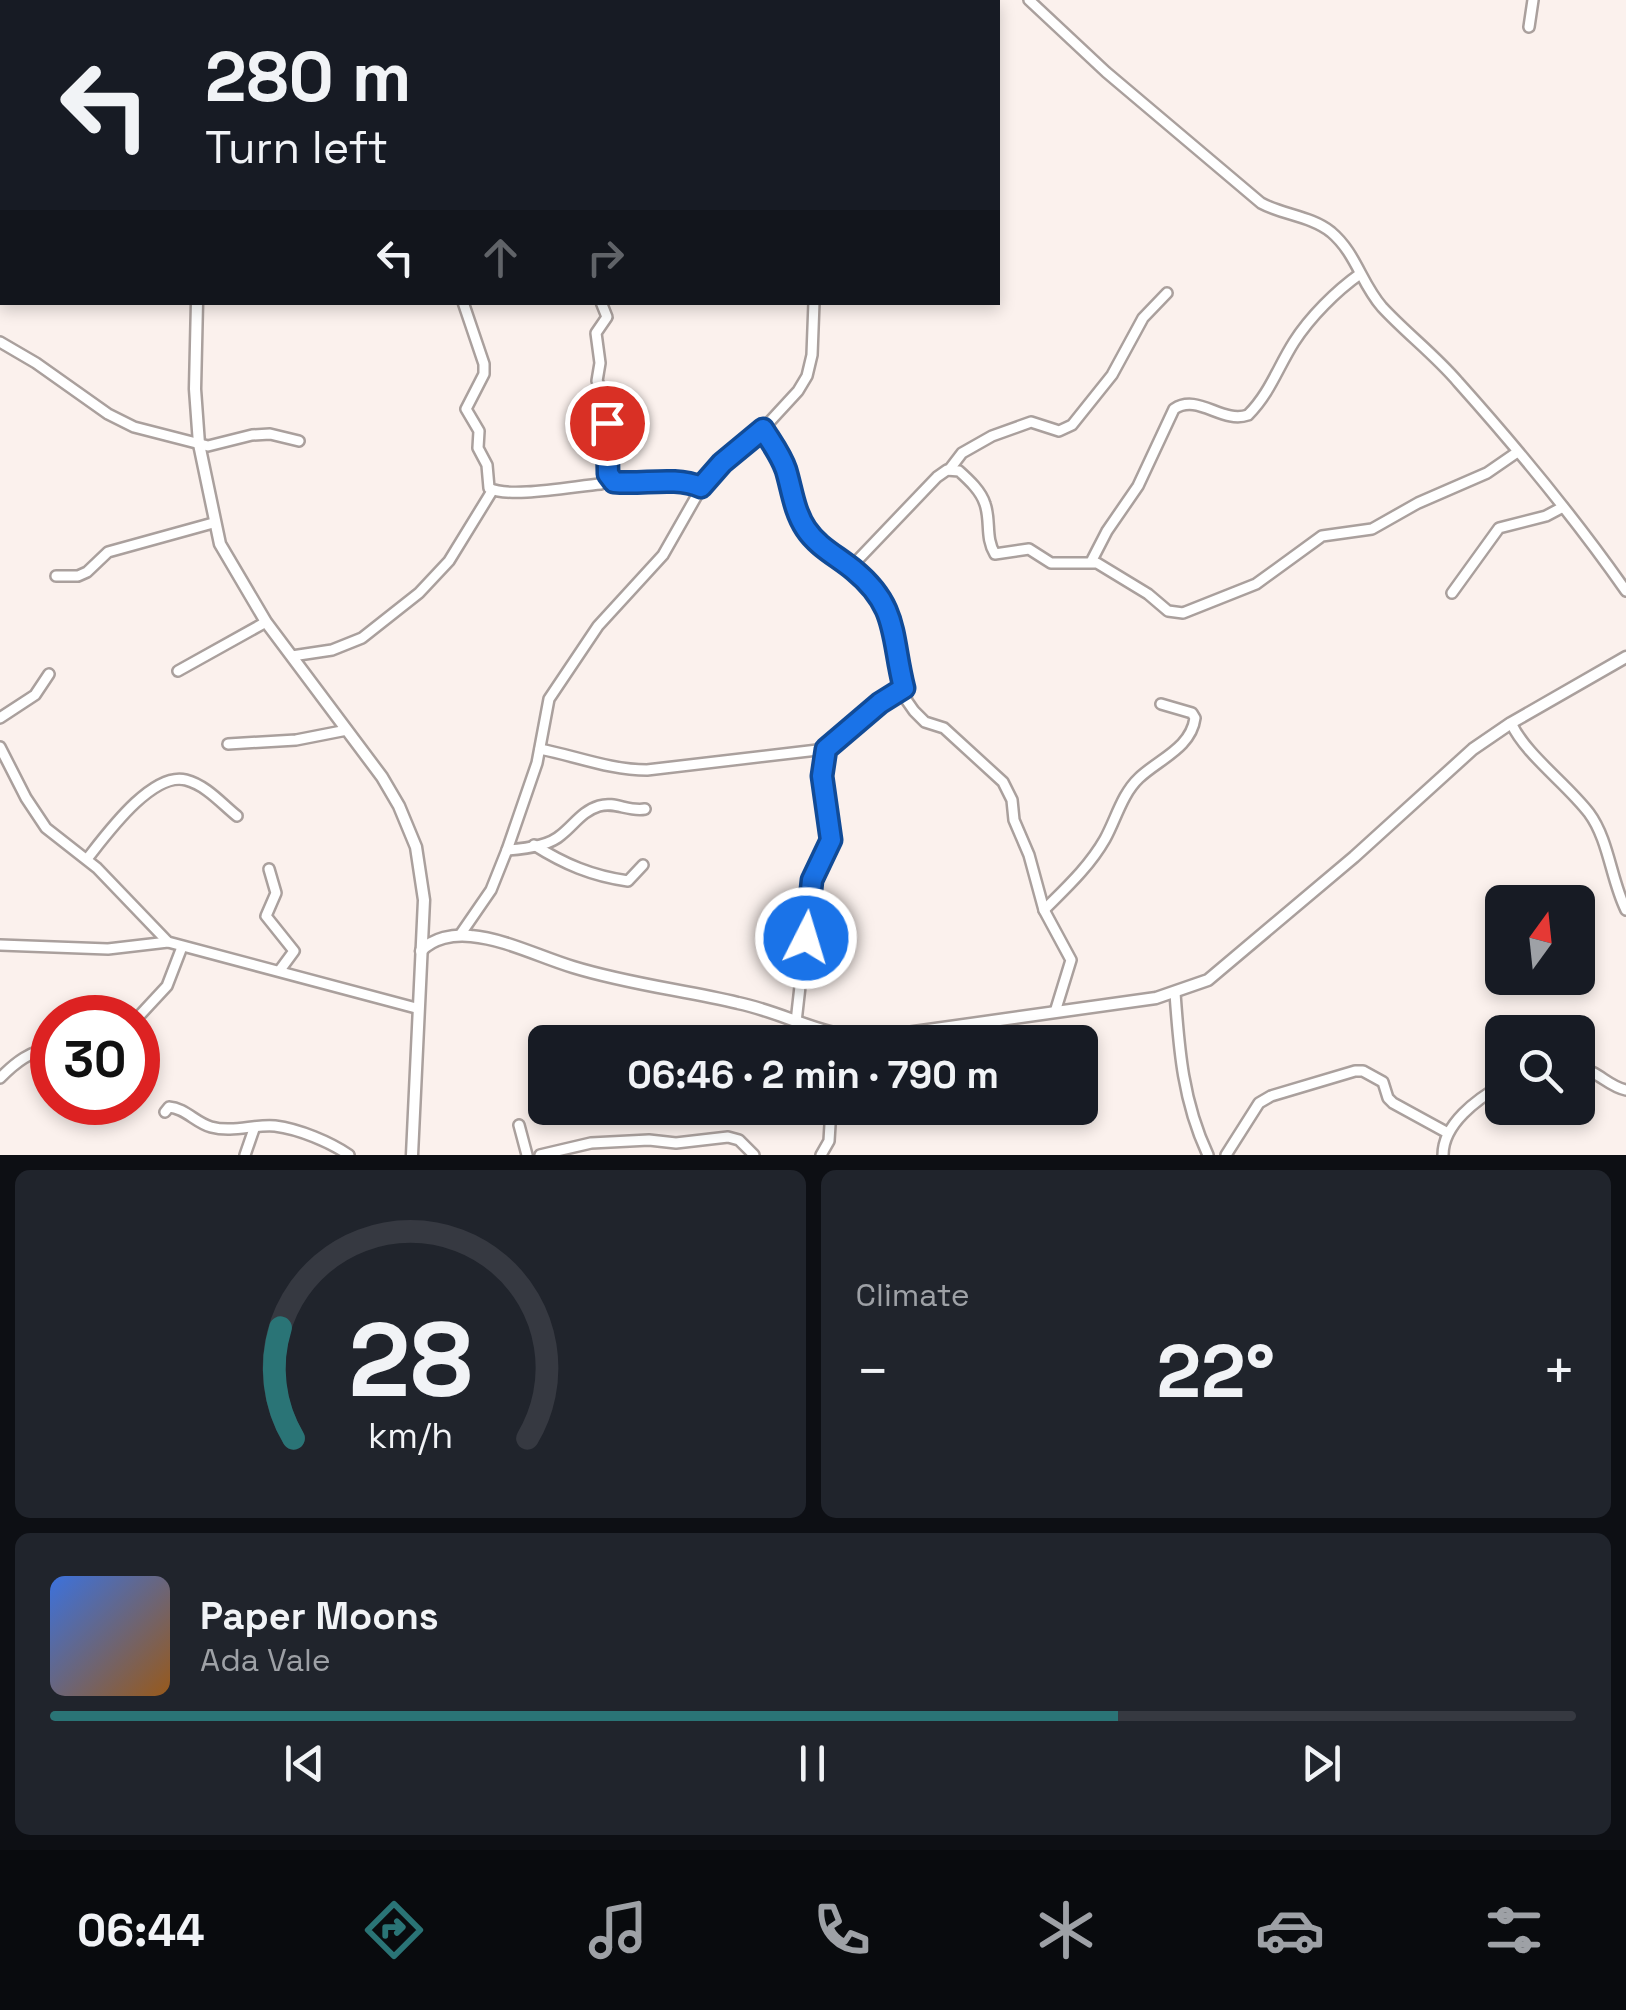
<!DOCTYPE html>
<html lang="en">
<head>
<meta charset="utf-8">
<style>
	body { margin:0; font-family:"Space Grotesk",sans-serif; background:#20242c; color:#f1f3f6; height:100vh; display:flex; flex-direction:column; font-size:38px; white-space:nowrap }
	* { box-sizing:border-box; margin:0 }
	p { font-size:32px; color:#9ea1a6 }
	.icon { flex:none; width:55px; height:55px; fill:none; stroke:currentColor; stroke-width:2; stroke-linecap:round; stroke-linejoin:round }
	.map { position:relative; height:1155px; overflow:hidden }
	.side { display:flex; flex-direction:column; gap:15px; padding:15px; background:#0d0f14; flex:1 }
	.side>* { flex:none }
	.top-card { position:absolute; left:0px; top:0px; width:1000px; height:305px; box-shadow:0 5px 15px #0003; background:#171b24; color:#f1f3f6; overflow:hidden }
	.needle { width:65px; rotate:15deg }
	.buttons { position:absolute; left:1485px; top:885px; display:grid; gap:20px }
	.buttons a { display:grid; place-items:center; width:110px; height:110px; border-radius:15px; background:#171b24; box-shadow:0 5px 15px #0003; font-size:50px }
	.speed { position:absolute; left:30px; top:995px; display:flex; gap:20px; font-size:50px; font-weight:700; text-align:center }
	.speed>* { display:grid; place-content:center; width:130px; height:130px; border-radius:50%; background:#171b24; box-shadow:0 5px 15px #0003; line-height:1 }
	.speed .limit { border:15px solid #d22; background:#fff; color:#111 }
	.pin { position:absolute; display:grid; place-items:center; width:85px; height:85px; color:#fff; margin:-42px; border:5px solid #fff; border-radius:50%; box-shadow:0 2px 10px #0007 }
	.me { position:absolute; width:110px; margin:-55px; rotate:5deg; stroke-linejoin:round; filter:drop-shadow(0 0 8px #0008) }
	.turn { display:flex; align-items:center; gap:35px; height:210px; padding:0 40px; font-size:45px }
	.turn .icon { width:130px; height:130px; stroke-width:2.5 }
	.turn b { display:block; font-size:70px; line-height:85px }
	.lanes { display:flex; align-items:center; height:95px; padding:0 40px; background:#0003; justify-content:center; gap:50px; direction:ltr }
	.lanes .off { opacity:.35 }
	.big { font-size:75px; font-weight:800; line-height:1.1 }
	.side .widget { flex:1; display:flex; flex-direction:column; justify-content:center; gap:15px; min-width:0; padding:0 35px; border-radius:15px; background:#20242c }
	.side .dial { align-items:center; gap:0 }
	.dial svg { height:260px; overflow:visible; fill:none; stroke:#363941; stroke-width:7; stroke-linecap:round; text-anchor:middle }
	.dial text { fill:#f1f3f6; stroke:none }
	.song { display:flex; align-items:center; gap:30px }
	.cover { width:120px; height:120px; border-radius:15px; background:linear-gradient(135deg,hsl(220 70% 55%),hsl(30 70% 35%)) }
	.played { height:10px; border-radius:5px; background:linear-gradient(90deg,#2a7476 70%,#363941 70%) }
	.keys { display:flex; justify-content:space-around; direction:ltr }
	.heat { display:flex; justify-content:space-between; align-items:center; font-size:55px; direction:ltr }
	.side .tiles { flex:1; display:grid; gap:15px; grid-template-columns:1fr 1fr }
	.widget:last-child { grid-column:span 2 }
	.trip { position:absolute; left:528px; top:1025px; width:570px; height:100px; border-radius:15px; background:#171b24; box-shadow:0 5px 15px #0003; font-weight:800; line-height:100px; text-align:center }
	.menu { display:flex; height:160px; justify-content:space-around; align-items:center; background:#090b0e; color:#9ea1a6 }
	.menu .icon { width:70px; height:70px }
	.menu .on { color:#2a7476 }
	.menu b { font-size:45px; color:#f1f3f6 }
	.map>svg:first-child { display:block }
</style>
</head>
<body>
<div class="map">
<svg width="1626" height="1155" viewBox="0 0 1626 1155">
	<rect width="100%" height="100%" fill="#fbf1ed"/>
	<g fill="none" stroke-linecap="round" stroke-linejoin="round">
		<g stroke="#aaa09d" stroke-width="14">
			<g id="minor">
				<polyline points="16,0 18,2"/>
				<polyline points="538,0 539,2"/>
				<polyline points="606,0 606,2"/>
				<polyline points="652,0 653,2"/>
				<path d="M1029,0L1106,72L1261,203C1283,215 1311,216 1331,232C1356,253 1361,283 1382,307C1406,333 1435,355 1458,382C1517,448 1575,518 1626,591"/>
				<polyline points="949,2 951,0"/>
				<polyline points="1529,27 1533,0"/>
				<polyline points="0,171 2,170"/>
				<path d="M463,302L484,364V374L466,409L479,431L478,448L487,465L489,488C509,499 575,486 601,484L609,478"/>
				<path d="M601,302L607,317L596,333L600,363L597,381L608,401L609,478C630,490 654,480 676,480C685,480 693,484 701,487"/>
				<polyline points="0,342 36,363 108,414 134,427 208,446 252,435 270,434 299,441"/>
				<polyline points="763,429 785,467 797,512 805,529 820,546 867,581 892,618 894,649 907,701 914,711 925,722 944,728 1003,782 1012,800 1014,820 1029,855 1044,910 1071,960 1055,1012"/>
				<polyline points="949,470 962,453 992,436 1031,422 1059,431 1072,425 1112,375 1143,318 1167,293"/>
				<path d="M1091,562L1107,531L1138,486L1174,409C1198,393 1222,424 1248,415C1270,393 1278,367 1294,342C1310,317 1336,291 1360,274"/>
				<path d="M851,567L937,477L947,470L959,471C969,480 981,491 985,504C991,521 985,538 995,554L1029,549L1051,563H1097L1148,594L1168,611L1183,613L1256,584L1322,536L1372,529L1418,503L1487,473L1516,453"/>
				<polyline points="56,576 78,576 87,572 108,552 213,523"/>
				<polyline points="1452,593 1499,528 1546,516 1563,507"/>
				<polyline points="292,656 332,650 362,638 419,593 449,561 492,491"/>
				<polyline points="178,671 266,622"/>
				<polyline points="0,718 35,695 49,674"/>
				<path d="M1511,723C1526,755 1566,783 1589,813C1609,840 1611,880 1626,910"/>
				<polyline points="228,744 296,740 347,730"/>
				<polyline points="0,747 26,798 46,828 97,868 168,942 416,1008"/>
				<path d="M540,749C576,756 610,770 647,770L826,749"/>
				<path d="M534,845C564,864 592,876 628,881L643,865"/>
				<path d="M507,850C523,849 549,846 561,835C574,825 582,811 599,806C615,801 628,812 645,809"/>
				<path d="M87,859C106,835 152,771 186,780C206,785 222,804 237,816"/>
				<polyline points="269,869 276,893 266,916 294,951 280,970"/>
				<path d="M1044,910C1066,888 1089,867 1105,839C1116,819 1122,794 1139,778C1159,759 1191,748 1195,718L1192,713L1161,704"/>
				<polyline points="460,935 491,890 507,850 537,763 549,699 598,626 663,555 708,476 763,429 798,391 807,376 812,355 814,302"/>
				<polyline points="0,945 108,949 168,942"/>
				<path d="M1175,993C1179,1050 1183,1102 1208,1155"/>
				<polyline points="141,1014 167,986 182,947"/>
				<polyline points="796,1022 812,880 831,841 822,775 826,749 880,703 903,688"/>
				<path d="M1578,1068C1598,1070 1607,1086 1626,1090"/>
				<path d="M0,1078C16,1062 30,1051 52,1048"/>
				<path d="M165,1112L169,1107C185,1108 196,1123 211,1127C233,1133 254,1124 275,1126C299,1129 330,1142 349,1155"/>
				<polyline points="519,1125 527,1155"/>
				<polyline points="245,1155 254,1129"/>
				<polyline points="540,1155 591,1143 649,1140 676,1143 728,1137 739,1140 754,1155"/>
				<polyline points="821,1155 829,1141 831,1108"/>
				<polyline points="1226,1155 1259,1103 1271,1096 1355,1071 1363,1071 1383,1082 1388,1098 1393,1103 1446,1132"/>
				<path d="M1443,1155C1443,1124 1477,1099 1502,1085"/>
			</g>
		</g>
		<g stroke="#aaa09d" stroke-width="15">
			<g id="major">
				<polyline points="212,2 213,0"/>
				<polyline points="197,302 195,389 199,444 220,544 266,622 382,777 399,806 416,847 424,900 412,1155"/>
				<path d="M421,951C433,938 453,934 471,936C505,939 540,957 573,967C628,984 683,990 738,1003C786,1013 821,1037 871,1038L1156,998L1208,980L1354,857L1473,749L1511,723L1626,657"/>
			</g>
		</g>
		<use href="#minor" stroke="#fff" stroke-width="9"/>
		<use href="#major" stroke="#fff" stroke-width="10"/>
	</g>
	<g fill="none" stroke-linecap="round" stroke-linejoin="round">
		<g stroke="#114b97" stroke-width="25">
			<path id="route" d="M607,423L608,474L614,482C644,485 673,476 701,487L722,463L763,429C771,442 781,455 786,470C792,490 794,511 806,529C818,547 837,556 854,570C899,607 891,637 904,688L880,703L826,749L822,776L831,840L812,880L806,938"/>
		</g>
		<use href="#route" stroke="#1a73e8" stroke-width="18"/>
	</g>
</svg>
<div class="buttons">
<a><svg class="needle" viewBox="-14 -14 28 28"><path d="M0-13l5 13h-10z" fill="#e53935"/><path d="M0 13l5-13h-10z" fill="#9ea1a6"/></svg></a>
<a><svg class="icon" aria-label="search" viewBox="0 0 24 24"><circle cx="10" cy="10" r="6"/><path d="M15 15l6 6"/></svg></a>
</div>
<div class="speed"><div class="limit">30</div></div>
<div class="pin" style="left:607px;top:423px;background:#d93025"><svg class="icon" aria-label="arrive" viewBox="0 0 24 24"><path d="M6 21V4h12l-3 4 3 4H6"/></svg></div>
<svg class="me" style="left:806px;top:938px" viewBox="-20 -20 40 40"><circle r="17" fill="#1a73e8" stroke="#fff" stroke-width="3"/><path d="M0-11L8 9 0 5-8 9z" fill="#fff"/></svg>
<div class="trip">06:46 · 2 min · 790 m</div>
<div class="top-card">
<div class="turn"><svg class="icon" aria-label="left" viewBox="0 0 24 24"><path d="M17 20v-9H6M10 6l-5 5 5 5"/></svg><div><b>280 m</b>Turn left</div></div>
<div class="lanes"><svg class="icon" aria-label="left" viewBox="0 0 24 24"><path d="M17 20v-9H6M10 6l-5 5 5 5"/></svg><svg class="icon off" aria-label="ahead" viewBox="0 0 24 24"><path d="M12 20V5M6 11l6-6 6 6"/></svg><svg class="icon off" aria-label="right" viewBox="0 0 24 24"><path d="M7 20v-9h11M14 6l5 5-5 5"/></svg></div>
</div>
</div>
<section class="side">
<div class="tiles">
<div class="widget dial"><svg viewBox="0 0 100 80">
<path d="M14 69A42 42 0 1 1 86 69"/>
<path d="M14 69A42 42 0 0 1 10 35" stroke="#2a7476"/>
<text x="50" y="56" font-size="32" font-weight="700">28</text>
<text x="50" y="72" font-size="11">km/h</text>
</svg></div>
<div class="widget"><p>Climate</p>
<div class="heat"><a>−</a><b class="big">22°</b><a>+</a></div>
</div>
<div class="widget">
<div class="song"><i class="cover"></i><div><b>Paper Moons</b><p>Ada Vale</p></div></div>
<div class="played"></div>
<div class="keys"><svg class="icon" aria-label="previous" viewBox="0 0 24 24"><path d="M18 5L8 12l10 7zM5 5v14"/></svg><svg class="icon" aria-label="pause" viewBox="0 0 24 24"><path d="M8 5v14M16 5v14"/></svg><svg class="icon" aria-label="next" viewBox="0 0 24 24"><path d="M6 5l10 7-10 7zM19 5v14"/></svg></div>
</div>
</div>
</section>
<nav class="menu">
<b>06:44</b>
<svg class="icon on" aria-label="directions" viewBox="0 0 24 24"><path d="M12 3l9 9-9 9-9-9zM9 14v-3h6M13 9l2 2-2 2"/></svg>
<svg class="icon" aria-label="music" viewBox="0 0 24 24"><path d="M9 18V5l10-2v13"/><circle cx="6" cy="18" r="3"/><circle cx="16" cy="16" r="3"/></svg>
<svg class="icon" aria-label="phone" viewBox="0 0 24 24"><path d="M5 4h4l2 5-3 2q2 4 5 5l2-3 5 2v4C11 20 4 13 5 4z"/></svg>
<svg class="icon" aria-label="climate" viewBox="0 0 24 24"><path d="M12 3v18M4 7l16 10M4 17L20 7"/></svg>
<svg class="icon" aria-label="car" viewBox="0 0 24 24"><path d="M5 17H2v-5l4-1 3-4h7l3 4 3 1v5h-3M9 17h6M6 11h13"/><circle cx="7" cy="17" r="2"/><circle cx="17" cy="17" r="2"/></svg>
<svg class="icon" aria-label="filters" viewBox="0 0 24 24"><path d="M4 7h16M4 17h16"/><circle cx="9" cy="7" r="2"/><circle cx="15" cy="17" r="2"/></svg>
</nav>
</body>
</html>
